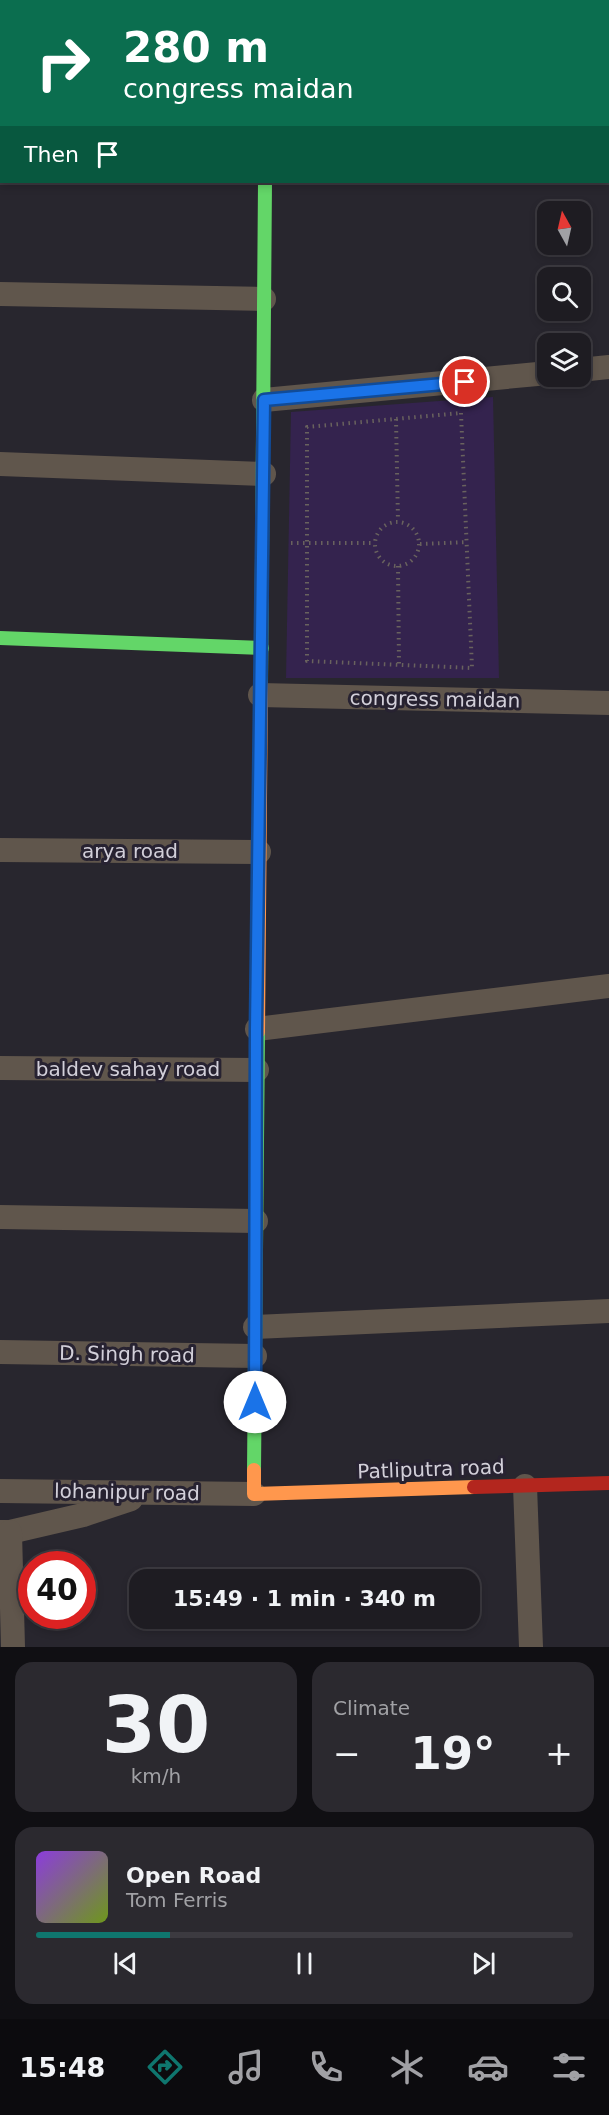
<!DOCTYPE html>
<html lang="en">
<head>
<meta charset="utf-8">
<style>
	body { margin:0; font-family:"DejaVu Sans",sans-serif; background:#2b292f; color:#f1f3f6; height:100vh; display:flex; flex-direction:column; font-size:22px; white-space:nowrap }
	* { box-sizing:border-box; margin:0 }
	p { font-size:20px; color:#a1a1a5 }
	.icon { flex:none; width:33px; height:33px; fill:none; stroke:currentColor; stroke-width:2; stroke-linecap:round; stroke-linejoin:round }
	.map { position:relative; height:1647px; overflow:hidden }
	.sheet { display:flex; flex-direction:column; gap:15px; padding:15px; background:#100f13; flex:1 }
	.sheet>* { flex:none }
	.banner { position:absolute; left:0px; top:0px; width:609px; height:183px; box-shadow:0 3px 9px #0003,0 0 0 2px #3c3a40; background:#0b6e4f; color:#fff; overflow:hidden }
	.needle { width:39px; rotate:352deg }
	.buttons { position:absolute; left:537px; top:201px; display:grid; gap:12px }
	.buttons a { display:grid; place-items:center; width:54px; height:54px; border-radius:12px; background:#1e1c22; box-shadow:0 3px 9px #0003,0 0 0 2px #3c3a40; font-size:30px }
	.speed { position:absolute; left:18px; top:1551px; display:flex; gap:12px; font-size:30px; font-weight:700; text-align:center }
	.speed>* { display:grid; place-content:center; width:78px; height:78px; border-radius:50%; background:#1e1c22; box-shadow:0 3px 9px #0003,0 0 0 2px #3c3a40; line-height:1 }
	.speed .limit { border:9px solid #d22; background:#fff; color:#111 }
	.pin { position:absolute; display:grid; place-items:center; width:51px; height:51px; color:#fff; margin:-26px; border:3px solid #fff; border-radius:50%; box-shadow:0 2px 6px #0007 }
	.me { position:absolute; width:66px; margin:-33px; rotate:0deg; stroke-linejoin:round; filter:drop-shadow(0 0 4px #0008) }
	.turn { display:flex; align-items:center; gap:21px; height:126px; padding:0 24px; font-size:27px }
	.turn .icon { width:78px; height:78px; stroke-width:2.5 }
	.turn b { display:block; font-size:42px; line-height:51px }
	.then { display:flex; align-items:center; height:57px; padding:0 24px; background:#0003; gap:12px; font-size:22px }
	.big { font-size:45px; font-weight:700; line-height:1.1 }
	.sheet .card { flex:1; display:flex; flex-direction:column; justify-content:center; gap:9px; min-width:0; padding:0 21px; border-radius:18px; background:#2b292f }
	.sheet .dial { align-items:center; gap:0 }
	.dial b { font-size:78px; line-height:1 }
	.song { display:flex; align-items:center; gap:18px }
	.cover { width:72px; height:72px; border-radius:9px; background:linear-gradient(135deg,hsl(270 70% 55%),hsl(80 70% 35%)) }
	.played { height:6px; border-radius:3px; background:linear-gradient(90deg,#0f766e 25%,#3c3a40 25%) }
	.keys { display:flex; justify-content:space-around; direction:ltr }
	.heat { display:flex; justify-content:space-between; align-items:center; font-size:33px; direction:ltr }
	.sheet .tiles { flex:1; display:grid; gap:15px; grid-template-columns:1fr 1fr }
	.card:last-child { grid-column:span 2 }
	.trip { position:absolute; left:129px; top:1569px; width:351px; height:60px; border-radius:18px; background:#1e1c22; box-shadow:0 3px 9px #0003,0 0 0 2px #3c3a40; font-weight:700; line-height:60px; text-align:center }
	.tabs { display:flex; height:96px; justify-content:space-around; align-items:center; background:#0c0b0e; color:#a1a1a5 }
	.tabs .icon { width:42px; height:42px }
	.tabs .on { color:#0f766e }
	.tabs b { font-size:27px; color:#f1f3f6 }
	.map>svg:first-child { display:block }
</style>
</head>
<body>
<div class="map">
<svg width="609" height="1647" viewBox="0 0 609 1647">
	<rect width="100%" height="100%" fill="#28262e"/>
	<polygon fill="#34234e" points="493,397 499,678 286,678 291,412"/>
	<g fill="none" stroke-linecap="round" stroke-linejoin="round">
		<g stroke="#69625e" stroke-width="4" stroke-dasharray="1.5 4.5" stroke-linecap="butt">
			<polygon points="461,413 472,668 307,661 307,427"/>
			<polyline points="396,419 398,521"/>
			<circle cx="397" cy="544" r="22"/>
			<polyline points="291,543 374,543"/>
			<polyline points="420,544 467,542"/>
			<polyline points="398,566 399,665"/>
		</g>
		<g stroke="#60564c" stroke-width="24">
			<polyline points="0,99 2,100"/>
			<polyline points="0,294 264,299"/>
			<polyline points="580,370 609,367"/>
			<polyline points="264,400 548,373"/>
			<polyline points="0,464 264,474"/>
			<polyline points="260,695 609,703"/>
			<polyline points="0,850 259,852"/>
			<polyline points="257,1029 609,986"/>
			<polyline points="0,1068 257,1070"/>
			<polyline points="0,1217 256,1221"/>
			<polyline points="255,1327 609,1311"/>
			<polyline points="0,1352 255,1356"/>
			<polyline points="525,1486 531,1647"/>
			<polyline points="0,1491 254,1494"/>
			<polyline points="0,1532 10,1532 83,1515 131,1499"/>
			<polyline points="10,1532 13,1647"/>
		</g>
		<g stroke="#63d668" stroke-width="14">
			<polyline points="0,638 262,648"/>
			<polyline points="261,684 265,182"/>
			<polyline points="254,1470 258,1032"/>
		</g>
		<g stroke="#ff974d" stroke-width="14">
			<polyline points="266,0 266,2"/>
			<polyline points="258,1032 261,684"/>
			<polyline points="254,1470 254,1494 474,1487"/>
		</g>
		<polyline stroke="#b3261e" stroke-width="14" points="474,1487 609,1483"/>
	</g>
	<g fill="none" stroke-linecap="round" stroke-linejoin="round">
		<g stroke="#114b97" stroke-width="15">
			<polyline id="route" points="255,1402 256,1029 264,400 465,382"/>
		</g>
		<use href="#route" stroke="#1a73e8" stroke-width="10"/>
	</g>
	<g text-anchor="middle" stroke-width="6" stroke-linejoin="round" paint-order="stroke">
		<g font-size="20" fill="#d2cfd9" stroke="#272231">
			<text transform="translate(435 699) rotate(1)" y="7">congress maidan</text>
			<text x="130" y="858">arya road</text>
			<text x="128" y="1076">baldev sahay road</text>
			<text transform="translate(127 1354) rotate(1)" y="7">D. Singh road</text>
			<text transform="translate(431 1469) rotate(-2)" y="7">Patliputra road</text>
			<text transform="translate(127 1492) rotate(1)" y="7">lohanipur road</text>
		</g>
	</g>
</svg>
<div class="buttons">
<a><svg class="needle" viewBox="-14 -14 28 28"><path d="M0-13l5 13h-10z" fill="#e53935"/><path d="M0 13l5-13h-10z" fill="#a1a1a5"/></svg></a>
<a><svg class="icon" aria-label="search" viewBox="0 0 24 24"><circle cx="10" cy="10" r="6"/><path d="M15 15l6 6"/></svg></a>
<a><svg class="icon" aria-label="layers" viewBox="0 0 24 24"><path d="M12 4l9 5-9 5-9-5zM3 14l9 5 9-5"/></svg></a>
</div>
<div class="speed"><div class="limit">40</div></div>
<div class="pin" style="left:465px;top:382px;background:#d93025"><svg class="icon" aria-label="arrive" viewBox="0 0 24 24"><path d="M6 21V4h12l-3 4 3 4H6"/></svg></div>
<svg class="me" style="left:255px;top:1402px" viewBox="-20 -20 40 40"><circle r="19" fill="#fff"/><path d="M0-13L10 11 0 6-10 11z" fill="#1a73e8"/></svg>
<div class="trip">15:49 · 1 min · 340 m</div>
<div class="banner">
<div class="turn"><svg class="icon" aria-label="right" viewBox="0 0 24 24"><path d="M7 20v-9h11M14 6l5 5-5 5"/></svg><div><b>280 m</b>congress maidan</div></div>
<div class="then">Then<svg class="icon" aria-label="arrive" viewBox="0 0 24 24"><path d="M6 21V4h12l-3 4 3 4H6"/></svg></div>
</div>
</div>
<section class="sheet">
<div class="tiles">
<div class="card dial"><b>30</b><p>km/h</p></div>
<div class="card"><p>Climate</p>
<div class="heat"><a>−</a><b class="big">19°</b><a>+</a></div>
</div>
<div class="card">
<div class="song"><i class="cover"></i><div><b>Open Road</b><p>Tom Ferris</p></div></div>
<div class="played"></div>
<div class="keys"><svg class="icon" aria-label="previous" viewBox="0 0 24 24"><path d="M18 5L8 12l10 7zM5 5v14"/></svg><svg class="icon" aria-label="pause" viewBox="0 0 24 24"><path d="M8 5v14M16 5v14"/></svg><svg class="icon" aria-label="next" viewBox="0 0 24 24"><path d="M6 5l10 7-10 7zM19 5v14"/></svg></div>
</div>
</div>
</section>
<nav class="tabs">
<b>15:48</b>
<svg class="icon on" aria-label="directions" viewBox="0 0 24 24"><path d="M12 3l9 9-9 9-9-9zM9 14v-3h6M13 9l2 2-2 2"/></svg>
<svg class="icon" aria-label="music" viewBox="0 0 24 24"><path d="M9 18V5l10-2v13"/><circle cx="6" cy="18" r="3"/><circle cx="16" cy="16" r="3"/></svg>
<svg class="icon" aria-label="phone" viewBox="0 0 24 24"><path d="M5 4h4l2 5-3 2q2 4 5 5l2-3 5 2v4C11 20 4 13 5 4z"/></svg>
<svg class="icon" aria-label="climate" viewBox="0 0 24 24"><path d="M12 3v18M4 7l16 10M4 17L20 7"/></svg>
<svg class="icon" aria-label="car" viewBox="0 0 24 24"><path d="M5 17H2v-5l4-1 3-4h7l3 4 3 1v5h-3M9 17h6M6 11h13"/><circle cx="7" cy="17" r="2"/><circle cx="17" cy="17" r="2"/></svg>
<svg class="icon" aria-label="filters" viewBox="0 0 24 24"><path d="M4 7h16M4 17h16"/><circle cx="9" cy="7" r="2"/><circle cx="15" cy="17" r="2"/></svg>
</nav>
</body>
</html>
